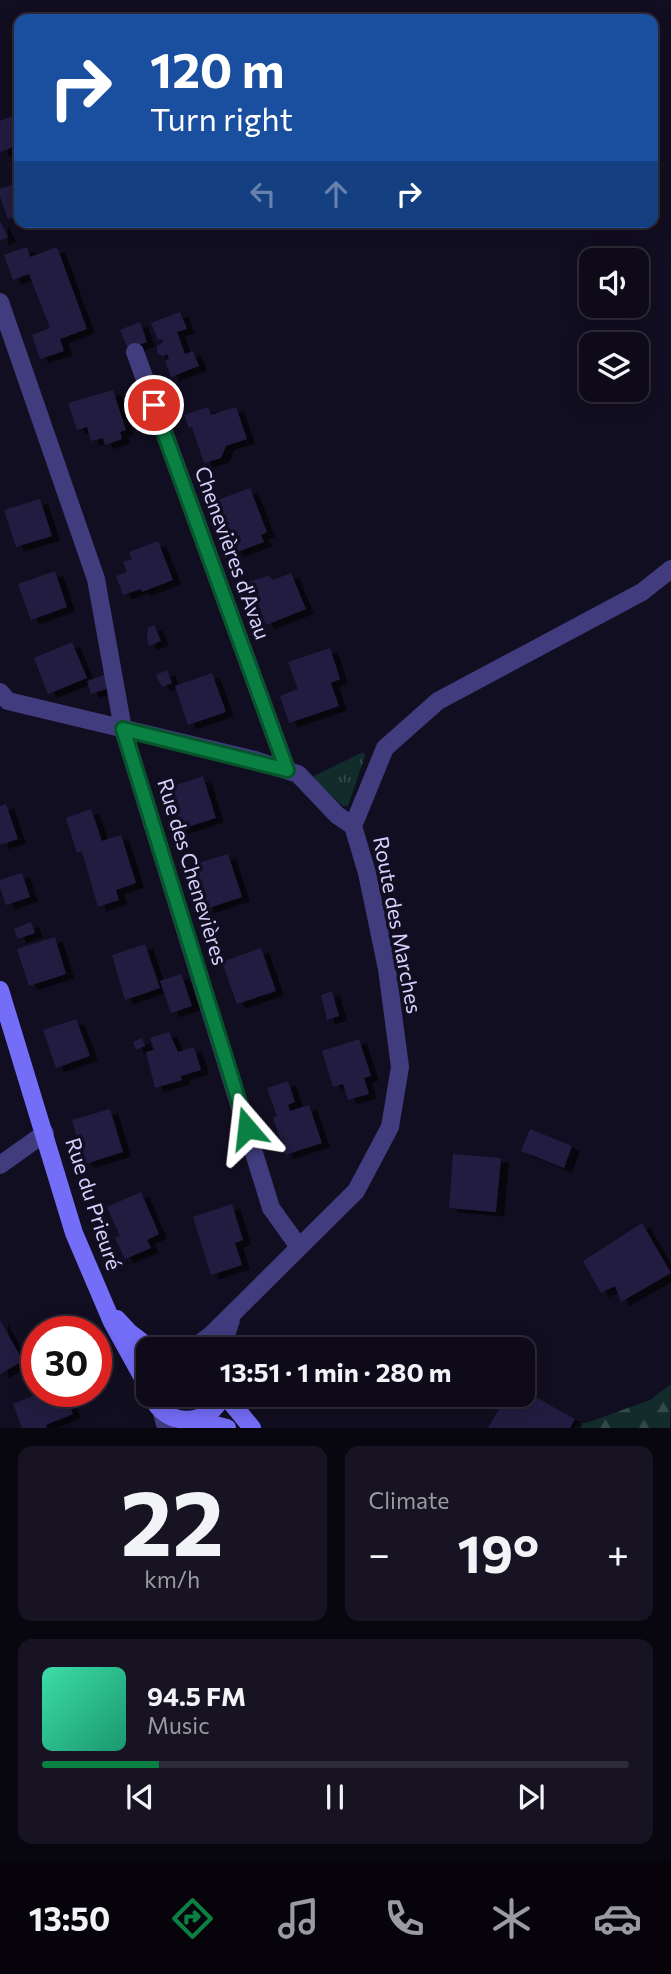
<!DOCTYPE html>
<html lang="en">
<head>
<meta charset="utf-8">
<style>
	body { margin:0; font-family:Commissioner,sans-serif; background:#171322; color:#f1f3f6; height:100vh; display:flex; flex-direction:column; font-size:26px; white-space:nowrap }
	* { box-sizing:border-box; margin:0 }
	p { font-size:23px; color:#9b9aa2 }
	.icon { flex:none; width:38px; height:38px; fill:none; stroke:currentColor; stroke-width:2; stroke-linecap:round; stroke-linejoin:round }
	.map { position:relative; height:1428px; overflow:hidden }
	.drawer { display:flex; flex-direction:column; gap:18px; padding:18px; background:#08060e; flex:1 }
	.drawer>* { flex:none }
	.top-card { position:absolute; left:14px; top:14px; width:644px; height:214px; border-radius:14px; box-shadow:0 4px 18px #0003,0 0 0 2px #2e2b38; background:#1a4fa0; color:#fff; overflow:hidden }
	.controls { position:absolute; left:579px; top:248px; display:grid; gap:14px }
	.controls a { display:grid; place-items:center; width:70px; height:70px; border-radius:14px; background:#0e0a19; box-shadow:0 4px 18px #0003,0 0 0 2px #2e2b38; font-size:35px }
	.speed { position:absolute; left:21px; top:1316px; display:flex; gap:14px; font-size:35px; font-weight:700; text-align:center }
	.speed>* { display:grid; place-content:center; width:91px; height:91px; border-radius:50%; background:#0e0a19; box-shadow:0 4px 18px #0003,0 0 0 2px #2e2b38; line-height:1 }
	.speed .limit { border:10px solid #d22; background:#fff; color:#111 }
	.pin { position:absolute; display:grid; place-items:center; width:60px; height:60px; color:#fff; margin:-30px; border:4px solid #fff; border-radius:50%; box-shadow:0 2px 7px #0007 }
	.me { position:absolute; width:77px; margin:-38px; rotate:343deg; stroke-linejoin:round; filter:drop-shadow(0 0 5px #0008) }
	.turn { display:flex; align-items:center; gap:24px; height:147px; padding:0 21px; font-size:32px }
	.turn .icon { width:91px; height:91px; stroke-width:2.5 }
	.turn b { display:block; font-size:49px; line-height:60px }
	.lanes { display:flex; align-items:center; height:66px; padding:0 21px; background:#0003; justify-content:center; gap:35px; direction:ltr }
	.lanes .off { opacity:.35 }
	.big { font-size:52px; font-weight:700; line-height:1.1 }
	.drawer .widget { flex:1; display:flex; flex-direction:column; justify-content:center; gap:10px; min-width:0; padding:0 24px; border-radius:14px; background:#171322 }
	.drawer .dial { align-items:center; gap:0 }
	.dial b { font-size:91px; line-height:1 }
	.song { display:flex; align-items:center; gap:21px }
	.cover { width:84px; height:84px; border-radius:10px; background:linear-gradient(135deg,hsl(160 70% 55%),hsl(160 70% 35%)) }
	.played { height:7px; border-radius:4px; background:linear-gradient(90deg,#0b8043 20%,#2e2b38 20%) }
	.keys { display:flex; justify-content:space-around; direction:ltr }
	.heat { display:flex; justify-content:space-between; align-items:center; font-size:38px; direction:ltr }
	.drawer .tiles { flex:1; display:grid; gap:18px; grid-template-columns:1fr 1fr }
	.widget:last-child { grid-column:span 2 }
	.trip { position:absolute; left:136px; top:1337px; width:399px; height:70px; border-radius:14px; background:#0e0a19; box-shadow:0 4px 18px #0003,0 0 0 2px #2e2b38; font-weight:700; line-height:70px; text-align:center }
	.menu { display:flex; height:112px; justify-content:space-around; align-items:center; background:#06040a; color:#9b9aa2 }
	.menu .icon { width:49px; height:49px }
	.menu .current { color:#0b8043 }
	.menu b { font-size:32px; color:#f1f3f6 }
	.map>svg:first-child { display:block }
</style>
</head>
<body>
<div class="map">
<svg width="671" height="1428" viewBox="0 0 671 1428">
	<defs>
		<pattern id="grass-tufts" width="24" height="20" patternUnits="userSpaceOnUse" patternTransform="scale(1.75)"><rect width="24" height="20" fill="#122b2b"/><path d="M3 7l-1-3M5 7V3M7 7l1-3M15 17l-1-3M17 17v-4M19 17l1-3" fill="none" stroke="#34494b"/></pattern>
		<pattern id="forest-firs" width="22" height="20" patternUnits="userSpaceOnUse" patternTransform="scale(1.75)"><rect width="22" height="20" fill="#122b2b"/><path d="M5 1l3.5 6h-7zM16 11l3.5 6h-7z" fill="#34494b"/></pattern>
		<filter id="shadow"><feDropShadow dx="8" dy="4.5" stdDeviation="0" flood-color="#0009"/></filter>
	</defs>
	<rect width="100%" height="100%" fill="#120e21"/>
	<polygon fill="url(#grass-tufts)" points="361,753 364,753 365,756 348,806 343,806 313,780 314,776"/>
	<polygon fill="url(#forest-firs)" points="671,1384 670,1428 574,1428 578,1423 586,1423 650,1400"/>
	<g fill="#241b41" filter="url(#shadow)">
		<polygon points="12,116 19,135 19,145 0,152 0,121"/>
		<polygon points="19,182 19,215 8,219 0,197 0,189"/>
		<polygon points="0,221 8,237 0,241"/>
		<polygon points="27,247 30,257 57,247 87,329 60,339 64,351 40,359 32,335 50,328 29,274 13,280 4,255"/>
		<polygon points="180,312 187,329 177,332 185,354 193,351 199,366 171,377 165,361 169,359 167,354 163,356 157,353 157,346 163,342 162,339 158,340 151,323"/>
		<polygon points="140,322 147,342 128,349 120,330"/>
		<polygon points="113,390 126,430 120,432 122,439 105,445 103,438 91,441 87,427 77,430 68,403"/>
		<polygon points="208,407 211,415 236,407 247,439 226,446 221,458 204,463 192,427 189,428 184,415"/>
		<polygon points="250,488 267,532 261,535 264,542 235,553 215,501"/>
		<polygon points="40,499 52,536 16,547 4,510"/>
		<polygon points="158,541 173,580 142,592 141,589 123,595 116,576 127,572 123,562 132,559 129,552"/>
		<polygon points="55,571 67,607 31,620 18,584"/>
		<polygon points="291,573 306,609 266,625 255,595 242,600 237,585 268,576 273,580"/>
		<polygon points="154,625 161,641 149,646 147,640 148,628"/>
		<polygon points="72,642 87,678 48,694 34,658"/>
		<polygon points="330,648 340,679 331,683 339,706 289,723 280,696 298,689 288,662"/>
		<polygon points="167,670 172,683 162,687 156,675"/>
		<polygon points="212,673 226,712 188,725 175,686"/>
		<polygon points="104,675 109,688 91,694 87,681"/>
		<polygon points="203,776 216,818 178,830 165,789"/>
		<polygon points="6,804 18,839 0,845 0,806"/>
		<polygon points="91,809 102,841 121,835 136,883 116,890 119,900 98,907 82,851 77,853 66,818"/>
		<polygon points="228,854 242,897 206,909 192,865"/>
		<polygon points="22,873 30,897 6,905 0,888 0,880"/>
		<polygon points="31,922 35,933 18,939 14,929"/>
		<polygon points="55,937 66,974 29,986 17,949"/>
		<polygon points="145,944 160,988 125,1000 112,955"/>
		<polygon points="261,948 276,991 237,1004 222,962"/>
		<polygon points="181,974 192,1006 171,1013 160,981"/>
		<polygon points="332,991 339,1016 327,1020 321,995"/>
		<polygon points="76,1019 90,1056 56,1068 43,1030"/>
		<polygon points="169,1032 178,1052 194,1047 201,1070 181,1076 182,1080 155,1088 146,1052 154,1050 150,1038"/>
		<polygon points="142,1038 145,1046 136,1050 133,1042"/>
		<polygon points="359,1039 371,1076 364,1078 369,1094 348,1100 343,1084 333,1087 322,1051"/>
		<polygon points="288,1081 295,1102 288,1105 290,1111 309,1105 322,1143 285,1155 273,1117 277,1116 267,1088"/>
		<polygon points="110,1109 123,1152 85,1164 72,1120"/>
		<polygon points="530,1129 572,1146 564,1168 521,1151"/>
		<polygon points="453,1154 501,1158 496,1212 449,1208"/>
		<polygon points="141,1192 159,1234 147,1240 151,1248 125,1259 115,1238 120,1236 107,1207"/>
		<polygon points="232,1204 243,1240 235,1243 242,1265 211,1275 193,1217"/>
		<polygon points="642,1223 671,1273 621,1302 615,1286 601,1293 583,1261"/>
		<polygon points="0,1320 23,1361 0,1374"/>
		<polygon points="523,1390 575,1419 570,1428 488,1428 507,1395 523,1395"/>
		<polygon points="44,1391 64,1391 73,1414 46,1425 47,1428 22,1428 13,1404"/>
	</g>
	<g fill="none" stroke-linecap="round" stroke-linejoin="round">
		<g stroke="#403c7e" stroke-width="18">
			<polyline points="0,302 96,579 123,729 271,1208 299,1247"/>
			<polyline points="135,352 287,770"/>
			<polyline points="0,692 8,701 255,760 298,774 337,815 353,826"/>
			<polyline points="0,1165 45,1133"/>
			<polyline points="192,1349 211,1335 356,1191 390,1127 400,1067 387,969 367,873 353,826 385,748 438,701 642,592 671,569"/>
			<polyline points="221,1349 231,1320"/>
			<polyline points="162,1413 166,1428"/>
		</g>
		<g stroke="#746df8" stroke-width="18">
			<polyline points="0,990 74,1233 112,1322 149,1389"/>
			<polyline points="117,1319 130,1333 151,1349"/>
			<path d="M152,1395C162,1428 211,1428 222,1395"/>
			<polyline points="225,1395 252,1428"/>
			<polyline points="199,1421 227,1428"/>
		</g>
	</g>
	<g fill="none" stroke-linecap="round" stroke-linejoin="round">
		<g stroke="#07532c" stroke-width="18">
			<polyline id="route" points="154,405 287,770 123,729 247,1128"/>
		</g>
		<use href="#route" stroke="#0b8043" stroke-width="12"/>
	</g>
	<g text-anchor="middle" stroke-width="7" stroke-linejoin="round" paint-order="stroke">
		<g font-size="21" fill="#d7d1fd" stroke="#120e21">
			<text transform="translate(232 553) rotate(70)" y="7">Chenevières d'Avau</text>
			<text transform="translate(192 872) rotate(73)" y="7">Rue des Chenevières</text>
			<text transform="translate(397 925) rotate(79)" y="7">Route des Marches</text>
			<text transform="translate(93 1204) rotate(72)" y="7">Rue du Prieuré</text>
		</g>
	</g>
</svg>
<div class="controls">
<a><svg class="icon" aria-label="sound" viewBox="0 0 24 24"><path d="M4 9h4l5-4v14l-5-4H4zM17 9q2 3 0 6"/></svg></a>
<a><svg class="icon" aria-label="layers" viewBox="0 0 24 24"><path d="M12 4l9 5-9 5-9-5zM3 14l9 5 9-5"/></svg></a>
</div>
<div class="speed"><div class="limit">30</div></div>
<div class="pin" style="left:154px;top:405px;background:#d93025"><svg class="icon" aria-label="arrive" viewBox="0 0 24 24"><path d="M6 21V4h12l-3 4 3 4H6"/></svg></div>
<svg class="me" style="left:247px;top:1128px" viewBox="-20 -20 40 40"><path d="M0-17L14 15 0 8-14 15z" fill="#0b8043" stroke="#fff" stroke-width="4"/></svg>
<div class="trip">13:51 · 1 min · 280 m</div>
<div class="top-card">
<div class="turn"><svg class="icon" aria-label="right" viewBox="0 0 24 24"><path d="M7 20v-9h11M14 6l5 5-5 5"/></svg><div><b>120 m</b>Turn right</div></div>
<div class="lanes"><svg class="icon off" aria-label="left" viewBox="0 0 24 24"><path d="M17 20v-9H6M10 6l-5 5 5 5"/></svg><svg class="icon off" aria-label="ahead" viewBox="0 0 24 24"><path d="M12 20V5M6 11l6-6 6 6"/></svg><svg class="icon" aria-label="right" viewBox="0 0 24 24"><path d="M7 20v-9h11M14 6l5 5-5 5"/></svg></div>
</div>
</div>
<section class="drawer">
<div class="tiles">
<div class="widget dial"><b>22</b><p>km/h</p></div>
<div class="widget"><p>Climate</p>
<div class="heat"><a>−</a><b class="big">19°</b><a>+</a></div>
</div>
<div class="widget">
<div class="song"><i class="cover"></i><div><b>94.5 FM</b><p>Music</p></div></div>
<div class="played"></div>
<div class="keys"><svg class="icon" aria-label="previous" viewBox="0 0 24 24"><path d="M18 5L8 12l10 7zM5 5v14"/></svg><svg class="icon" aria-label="pause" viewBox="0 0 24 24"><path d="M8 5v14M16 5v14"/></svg><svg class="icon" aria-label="next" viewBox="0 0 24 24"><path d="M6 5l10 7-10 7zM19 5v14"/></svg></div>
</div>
</div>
</section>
<nav class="menu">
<b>13:50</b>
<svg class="icon current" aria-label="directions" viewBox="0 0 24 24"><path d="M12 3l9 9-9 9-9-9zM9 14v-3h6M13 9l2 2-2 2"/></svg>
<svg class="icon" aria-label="music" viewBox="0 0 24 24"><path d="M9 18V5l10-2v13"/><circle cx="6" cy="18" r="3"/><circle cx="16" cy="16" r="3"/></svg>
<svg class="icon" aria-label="phone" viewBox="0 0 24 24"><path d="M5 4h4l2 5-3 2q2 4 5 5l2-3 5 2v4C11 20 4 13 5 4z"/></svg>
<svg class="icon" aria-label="climate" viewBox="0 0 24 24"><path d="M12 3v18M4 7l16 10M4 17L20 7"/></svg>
<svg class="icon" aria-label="car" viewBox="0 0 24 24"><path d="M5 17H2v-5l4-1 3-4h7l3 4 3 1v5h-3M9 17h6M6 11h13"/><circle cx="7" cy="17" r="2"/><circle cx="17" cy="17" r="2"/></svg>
</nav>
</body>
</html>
